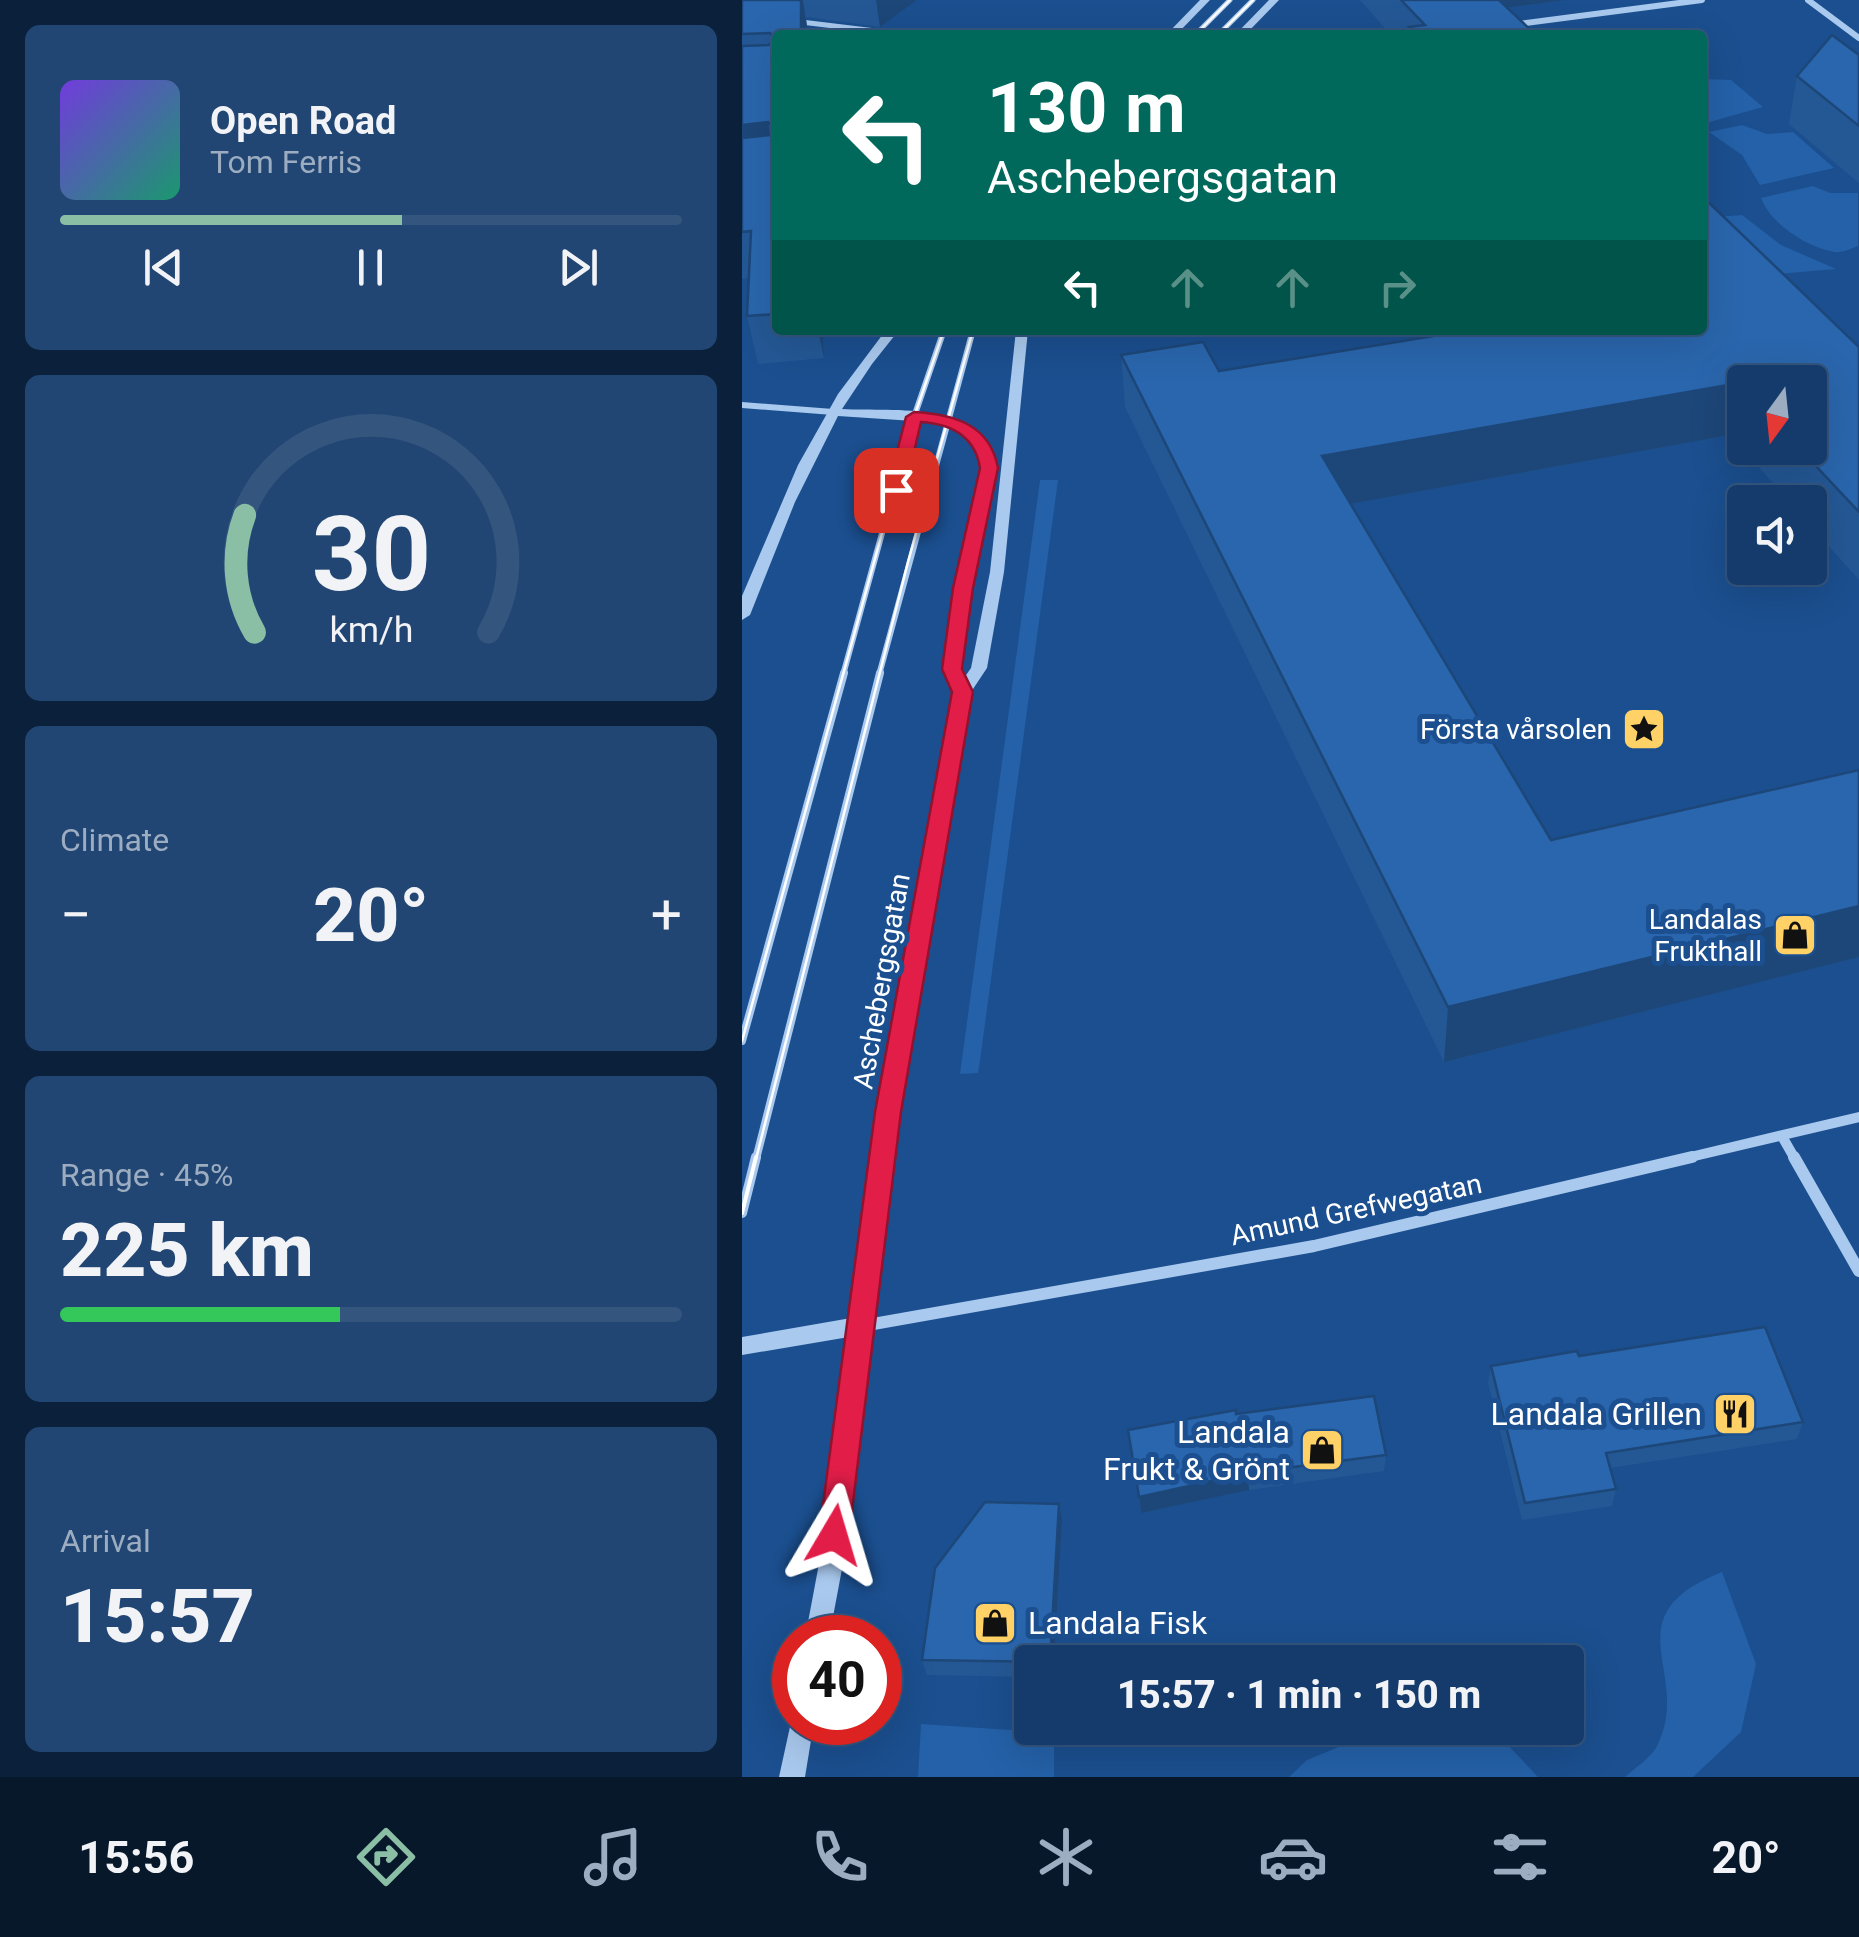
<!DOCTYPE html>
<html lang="en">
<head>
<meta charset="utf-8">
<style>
	body { margin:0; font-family:Roboto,sans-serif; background:#214673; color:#f1f3f6; height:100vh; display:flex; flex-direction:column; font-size:38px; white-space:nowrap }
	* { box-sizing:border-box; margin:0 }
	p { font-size:32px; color:#9dadc1 }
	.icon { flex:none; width:55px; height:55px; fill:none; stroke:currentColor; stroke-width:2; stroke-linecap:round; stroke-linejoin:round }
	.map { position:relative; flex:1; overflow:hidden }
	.drawer { display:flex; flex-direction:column; gap:25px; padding:25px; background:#0b203b; width:742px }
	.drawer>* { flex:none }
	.guide { position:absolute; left:30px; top:30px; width:935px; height:305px; border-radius:10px; box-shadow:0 10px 40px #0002,0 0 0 2px #33557e; background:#00695c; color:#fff; overflow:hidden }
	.needle { width:65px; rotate:195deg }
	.controls { position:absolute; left:985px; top:365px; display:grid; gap:20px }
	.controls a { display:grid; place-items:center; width:100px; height:100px; border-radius:10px; background:#143b6b; box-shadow:0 10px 40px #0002,0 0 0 2px #33557e; font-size:50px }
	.speed { position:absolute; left:30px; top:1615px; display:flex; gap:20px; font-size:50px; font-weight:700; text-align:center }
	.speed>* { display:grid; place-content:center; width:130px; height:130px; border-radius:50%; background:#143b6b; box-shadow:0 10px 40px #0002,0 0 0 2px #33557e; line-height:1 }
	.speed .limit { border:15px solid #d22; background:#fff; color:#111 }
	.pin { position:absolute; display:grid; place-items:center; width:85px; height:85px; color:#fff; margin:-42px; border-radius:20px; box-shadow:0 5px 15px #0006 }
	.me { position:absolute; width:110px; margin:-55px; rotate:7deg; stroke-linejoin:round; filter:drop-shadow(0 0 8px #0008) }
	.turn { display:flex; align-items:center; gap:35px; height:210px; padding:0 50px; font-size:45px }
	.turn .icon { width:130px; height:130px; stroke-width:2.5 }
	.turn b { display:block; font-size:70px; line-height:85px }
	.lanes { display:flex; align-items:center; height:95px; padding:0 50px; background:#0003; justify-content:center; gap:50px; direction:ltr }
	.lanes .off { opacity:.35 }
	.big { font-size:75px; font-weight:800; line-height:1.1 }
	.drawer .tile { flex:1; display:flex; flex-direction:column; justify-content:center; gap:15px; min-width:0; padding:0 35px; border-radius:15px; background:#214673 }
	.drawer .dial { align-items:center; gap:0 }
	.dial svg { height:260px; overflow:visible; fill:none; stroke:#33557e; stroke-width:7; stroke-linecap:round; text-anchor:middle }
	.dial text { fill:#f1f3f6; stroke:none }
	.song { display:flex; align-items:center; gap:30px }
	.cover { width:120px; height:120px; border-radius:15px; background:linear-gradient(135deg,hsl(260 70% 55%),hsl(160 70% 35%)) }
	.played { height:10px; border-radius:5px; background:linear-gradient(90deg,#8abfa5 55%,#33557e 55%) }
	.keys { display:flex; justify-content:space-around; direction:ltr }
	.heat { display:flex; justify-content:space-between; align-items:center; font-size:55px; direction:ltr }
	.charge { height:15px; border-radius:8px; background:linear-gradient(90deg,#34c759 45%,#33557e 0) }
	.trip { position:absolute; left:272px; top:1645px; width:570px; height:100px; border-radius:10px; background:#143b6b; box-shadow:0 10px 40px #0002,0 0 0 2px #33557e; font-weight:800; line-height:100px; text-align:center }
	.dock { display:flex; height:160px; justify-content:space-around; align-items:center; background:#08182b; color:#9dadc1 }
	.dock .icon { width:70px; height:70px }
	.dock .on { color:#8abfa5 }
	.dock b { font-size:45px; color:#f1f3f6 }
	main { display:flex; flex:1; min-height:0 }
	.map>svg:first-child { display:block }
</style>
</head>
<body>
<main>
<section class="drawer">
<div class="tile">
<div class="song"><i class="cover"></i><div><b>Open Road</b><p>Tom Ferris</p></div></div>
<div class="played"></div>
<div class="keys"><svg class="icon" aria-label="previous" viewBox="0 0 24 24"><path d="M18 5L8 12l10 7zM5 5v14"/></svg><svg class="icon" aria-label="pause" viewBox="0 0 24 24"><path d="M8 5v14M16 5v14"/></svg><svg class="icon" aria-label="next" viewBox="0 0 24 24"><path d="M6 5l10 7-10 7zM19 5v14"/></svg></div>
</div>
<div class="tile dial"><svg viewBox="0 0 100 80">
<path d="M14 69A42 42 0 1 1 86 69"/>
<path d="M14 69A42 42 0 0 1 11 33" stroke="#8abfa5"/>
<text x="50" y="56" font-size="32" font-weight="700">30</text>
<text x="50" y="72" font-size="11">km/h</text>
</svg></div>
<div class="tile"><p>Climate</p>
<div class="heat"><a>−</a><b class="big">20°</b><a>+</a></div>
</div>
<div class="tile"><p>Range · 45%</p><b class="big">225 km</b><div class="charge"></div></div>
<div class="tile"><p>Arrival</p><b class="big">15:57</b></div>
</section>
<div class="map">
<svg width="1117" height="1777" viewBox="0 0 1117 1777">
	<rect width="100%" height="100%" fill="#1b4f8f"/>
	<g fill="#2461a8">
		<polygon points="960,79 989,80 1021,107 964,123 960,114"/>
		<polygon points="1000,125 1025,134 1051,132 1092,168 1018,185 1000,155 967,132"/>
		<path d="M1071,186L1088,193H1116V246C1109,249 1100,253 1092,252C1064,247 1029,224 1019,198Z"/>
		<polygon points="1000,215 1039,245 1094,269 1025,275 960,218"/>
		<polygon points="298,480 316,480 238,1061 236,1073 218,1074"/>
		<path d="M980,1572L1014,1664L999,1732L951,1777H883C893,1768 911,1756 916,1744C951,1673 867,1616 980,1572Z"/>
		<polygon points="179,1724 312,1733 312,1777 176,1777"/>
		<polygon points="643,1728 731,1730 764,1743 796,1777 547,1777 565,1760"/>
	</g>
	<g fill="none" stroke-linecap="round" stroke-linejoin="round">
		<g stroke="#a9c9ee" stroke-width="5">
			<polyline points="59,22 167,35"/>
			<polyline points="453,35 488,0"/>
			<polyline points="476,35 511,0"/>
		</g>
		<g stroke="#a9c9ee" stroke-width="6">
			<polyline points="0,405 91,412"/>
			<polyline points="101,675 172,417 202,330"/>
			<polyline points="137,675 231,330"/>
		</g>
		<g stroke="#a9c9ee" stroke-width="8">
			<polyline points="0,1041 102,673"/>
			<polyline points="14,1159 138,673"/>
		</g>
		<polyline stroke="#a9c9ee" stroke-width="10" points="0,1213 14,1157"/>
		<g stroke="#a9c9ee" stroke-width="6">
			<polyline points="1066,0 1117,38"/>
			<polyline points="768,25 960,0"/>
		</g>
		<g stroke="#a9c9ee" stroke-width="10">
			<polyline points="1041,1138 1053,1159"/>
			<polyline points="940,1159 1117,1117"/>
		</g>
		<g stroke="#a9c9ee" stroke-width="12">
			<polyline points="1052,1157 1117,1271"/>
			<polyline points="120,1326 572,1246 950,1157"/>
		</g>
		<g fill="#a9c9ee" fill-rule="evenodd">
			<polygon points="458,0 468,0 434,35 424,35"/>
			<polygon points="527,0 537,0 503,35 493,35"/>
			<path d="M144,330H157L130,364L100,409C155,412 239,399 254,468L228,588L218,669L222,678L229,668L248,572L274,330H286L262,572L245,668L229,692L156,1112L100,1569L87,1638H63L76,1569L107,1337L0,1355V1337L109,1318L136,1112L213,692L202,669L214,588L240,468L235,451L222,434L202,423L96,416L53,502L8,615L0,620V596L56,465L96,394Z"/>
			<polygon points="51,1713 52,1722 72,1722 63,1777 37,1777"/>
		</g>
		<g stroke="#fff" stroke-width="2.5">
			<polyline points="453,35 488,0"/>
			<polyline points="476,35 511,0"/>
			<polyline points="0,1041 172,417 202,330"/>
			<polyline points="14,1159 166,562 231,330"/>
		</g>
		<polyline stroke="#fff" stroke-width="4" points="0,1213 14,1157"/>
	</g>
	<g fill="#245895" fill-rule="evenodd">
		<polygon points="0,0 175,0 138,27 64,17 66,35 35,35 35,330 81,330 82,358 16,364 5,316 7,278 0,279"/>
		<polygon points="618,0 824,0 765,8 794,35 649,35"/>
		<polygon points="1117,55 1117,183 1047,124 1055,76"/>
		<path d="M1117,347V580L1068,525V502H1048L988,435L608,504L809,840L1117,770V957L702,1062L383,407L379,355L477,371ZM1002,382L1068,448H1002Z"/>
		<polygon points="837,1356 1061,1422 1055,1439 868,1468 874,1489 870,1506 780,1520 746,1383 749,1366"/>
		<polygon points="494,1414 644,1455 642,1471 507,1490 399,1513 388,1447"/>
		<polygon points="317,1504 320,1520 312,1662 290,1662 290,1677 185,1675 180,1660"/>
	</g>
	<g fill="#1d4779">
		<polygon points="59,0 61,0 66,35 59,35"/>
		<polygon points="134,0 175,0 138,27"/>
		<polygon points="692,0 824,0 734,12"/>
		<polygon points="26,122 34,166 0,170 0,125"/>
		<polygon points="76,330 81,330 82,358"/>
		<polygon points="997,383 988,435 580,509 580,456"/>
		<polygon points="1117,906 1117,957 702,1062 706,1007"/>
		<polygon points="506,1473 507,1490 399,1513 397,1497"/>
		<polygon points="317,1504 320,1520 312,1662 309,1662"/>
	</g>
	<g fill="#2a66ad" stroke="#1d4779" stroke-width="2.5">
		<polygon points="0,0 59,0 59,35 35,35 35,314 5,316 9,231 0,232 0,138 28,135 33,129 26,122 0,125 0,46 27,45 33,39 28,33 0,34"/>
		<polygon points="659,0 757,0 794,35 674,35 667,27 683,25"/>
		<polygon points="1090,35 1117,55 1117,126 1055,76"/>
		<polygon points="960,196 1117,347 1117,512 1057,448 1068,448 1068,382 1002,382 1002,389 997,383 580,456 809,840 1117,770 1117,906 706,1007 379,355 461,342 477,371 728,330 960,330"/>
		<polygon points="1023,1327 1061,1422 864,1453 874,1489 783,1503 749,1366 835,1351 837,1356"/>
		<polygon points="632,1396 644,1455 506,1473 397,1497 386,1430 494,1410 494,1414"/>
		<polygon points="243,1502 317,1504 308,1662 180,1660 193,1568"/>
	</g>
	<path fill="#e11d48" stroke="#92132f" stroke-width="2.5" d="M172,412C211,414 248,424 256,468L231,588L220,669L231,692L159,1112L107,1535L102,1545L92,1549L81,1545L77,1535L133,1112L210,692L200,669L211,588L238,468C233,436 209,424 179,422L163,490L154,495L147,494L145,490L164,417Z"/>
	<defs>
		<g id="sight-square" transform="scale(2.25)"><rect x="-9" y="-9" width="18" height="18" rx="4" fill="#ffd166" stroke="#1b4f8f"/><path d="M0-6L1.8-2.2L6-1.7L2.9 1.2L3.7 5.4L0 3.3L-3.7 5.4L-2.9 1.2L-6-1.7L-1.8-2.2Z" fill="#111"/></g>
		<g id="shop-square" transform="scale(2.25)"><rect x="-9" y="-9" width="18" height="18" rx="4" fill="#ffd166" stroke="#1b4f8f"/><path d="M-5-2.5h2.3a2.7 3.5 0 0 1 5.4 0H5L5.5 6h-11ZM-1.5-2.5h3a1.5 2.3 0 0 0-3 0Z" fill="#111"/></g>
		<g id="restaurant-square" transform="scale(2.25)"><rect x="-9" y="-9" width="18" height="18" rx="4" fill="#ffd166" stroke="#1b4f8f"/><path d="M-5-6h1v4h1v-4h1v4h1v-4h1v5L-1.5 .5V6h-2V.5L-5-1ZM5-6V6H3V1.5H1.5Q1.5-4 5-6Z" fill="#111"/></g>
	</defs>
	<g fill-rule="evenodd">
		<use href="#sight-square" x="902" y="729"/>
		<use href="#shop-square" x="1053" y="935"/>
		<use href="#restaurant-square" x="993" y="1414"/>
		<use href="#shop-square" x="580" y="1450"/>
		<use href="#shop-square" x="253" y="1623"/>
	</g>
	<g text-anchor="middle" stroke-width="10" stroke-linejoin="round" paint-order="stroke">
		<g font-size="28" fill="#fff" stroke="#1b4f8f" text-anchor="end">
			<text x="870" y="739">Första vårsolen</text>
			<text x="1020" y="929">Landalas<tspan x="1020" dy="32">Frukthall</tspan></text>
		</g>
		<g font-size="28" fill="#fff" stroke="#1b4f8f">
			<text transform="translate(139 981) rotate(-80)" y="10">Aschebergsgatan</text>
			<text transform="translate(614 1209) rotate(-12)" y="10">Amund Grefwegatan</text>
		</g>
		<g font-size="32" fill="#fff" stroke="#1b4f8f" text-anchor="end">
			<text x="960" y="1425">Landala Grillen</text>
			<text x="548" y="1443">Landala<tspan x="548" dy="37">Frukt &amp; Grönt</tspan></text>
			<text x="286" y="1634" text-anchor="start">Landala Fisk</text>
		</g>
	</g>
</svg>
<div class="controls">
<a><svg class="needle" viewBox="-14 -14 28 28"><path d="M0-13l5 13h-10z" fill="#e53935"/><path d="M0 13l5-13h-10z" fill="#9dadc1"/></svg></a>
<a><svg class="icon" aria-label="sound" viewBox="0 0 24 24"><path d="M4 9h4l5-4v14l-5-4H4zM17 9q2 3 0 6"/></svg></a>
</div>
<div class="speed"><div class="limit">40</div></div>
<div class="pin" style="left:154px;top:490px;background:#d93025"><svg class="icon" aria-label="arrive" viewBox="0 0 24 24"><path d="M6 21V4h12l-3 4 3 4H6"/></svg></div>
<svg class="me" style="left:92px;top:1535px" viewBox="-20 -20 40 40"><path d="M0-17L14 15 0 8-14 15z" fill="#e11d48" stroke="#fff" stroke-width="4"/></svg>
<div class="trip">15:57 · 1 min · 150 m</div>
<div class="guide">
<div class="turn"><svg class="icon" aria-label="left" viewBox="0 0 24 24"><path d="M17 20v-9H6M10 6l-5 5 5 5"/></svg><div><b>130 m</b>Aschebergsgatan</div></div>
<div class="lanes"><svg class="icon" aria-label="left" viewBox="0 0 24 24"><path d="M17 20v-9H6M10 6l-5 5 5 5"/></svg><svg class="icon off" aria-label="ahead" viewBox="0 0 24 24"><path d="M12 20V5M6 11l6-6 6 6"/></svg><svg class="icon off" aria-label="ahead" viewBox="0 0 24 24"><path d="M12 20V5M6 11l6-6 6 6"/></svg><svg class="icon off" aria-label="right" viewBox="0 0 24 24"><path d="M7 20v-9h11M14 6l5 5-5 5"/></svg></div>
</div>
</div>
</main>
<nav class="dock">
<b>15:56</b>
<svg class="icon on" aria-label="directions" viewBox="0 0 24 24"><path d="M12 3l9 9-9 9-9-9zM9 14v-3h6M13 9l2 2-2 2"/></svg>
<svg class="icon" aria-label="music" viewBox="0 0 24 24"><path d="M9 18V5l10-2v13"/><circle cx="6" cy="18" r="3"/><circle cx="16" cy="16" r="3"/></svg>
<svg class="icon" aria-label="phone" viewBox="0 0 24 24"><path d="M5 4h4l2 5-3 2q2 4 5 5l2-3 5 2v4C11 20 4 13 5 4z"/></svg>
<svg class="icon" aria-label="climate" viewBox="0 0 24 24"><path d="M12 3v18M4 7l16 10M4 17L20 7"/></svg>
<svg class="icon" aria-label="car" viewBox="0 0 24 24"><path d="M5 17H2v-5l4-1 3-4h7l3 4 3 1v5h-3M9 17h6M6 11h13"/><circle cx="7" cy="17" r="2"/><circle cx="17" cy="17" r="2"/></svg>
<svg class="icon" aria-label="filters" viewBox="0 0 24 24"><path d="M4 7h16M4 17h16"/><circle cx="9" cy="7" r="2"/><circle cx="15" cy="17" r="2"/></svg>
<b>20°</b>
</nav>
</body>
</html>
